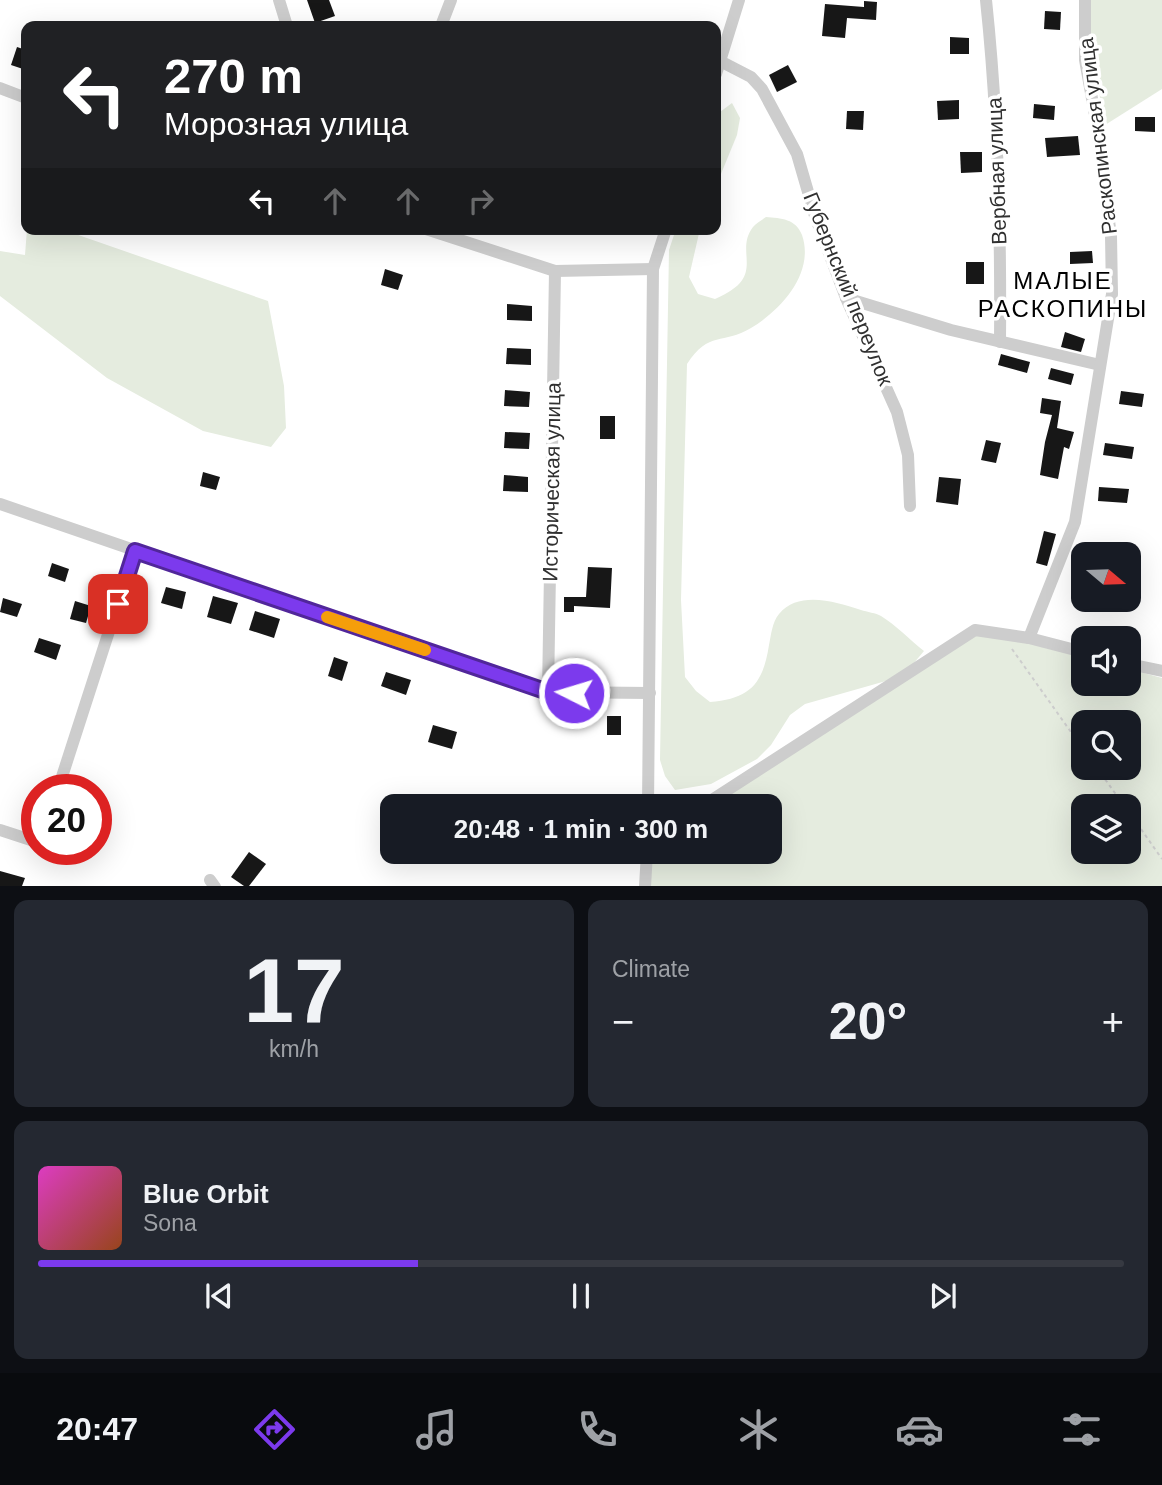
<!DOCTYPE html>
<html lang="en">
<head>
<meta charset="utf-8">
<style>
	body { margin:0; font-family:Helvetica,sans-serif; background:#242831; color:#f1f3f6; height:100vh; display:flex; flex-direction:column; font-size:26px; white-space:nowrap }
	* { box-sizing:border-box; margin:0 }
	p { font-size:23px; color:#9ea1a6 }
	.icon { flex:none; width:38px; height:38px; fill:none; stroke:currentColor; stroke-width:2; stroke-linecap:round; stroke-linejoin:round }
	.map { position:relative; height:886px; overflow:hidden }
	.drawer { display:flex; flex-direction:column; gap:14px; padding:14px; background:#0d0f14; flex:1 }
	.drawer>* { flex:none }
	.banner { position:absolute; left:21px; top:21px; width:700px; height:214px; border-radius:14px; box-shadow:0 7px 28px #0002; background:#202124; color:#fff; overflow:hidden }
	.needle { width:46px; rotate:109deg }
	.fabs { position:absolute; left:1071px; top:542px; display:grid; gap:14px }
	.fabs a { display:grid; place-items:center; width:70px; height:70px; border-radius:14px; background:#171b24; box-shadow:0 7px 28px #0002; font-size:35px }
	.speed { position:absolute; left:21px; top:774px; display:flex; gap:14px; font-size:35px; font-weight:700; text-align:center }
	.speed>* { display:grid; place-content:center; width:91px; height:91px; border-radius:50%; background:#171b24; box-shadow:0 7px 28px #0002; line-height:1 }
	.speed .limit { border:10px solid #d22; background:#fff; color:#111 }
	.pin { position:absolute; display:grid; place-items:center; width:60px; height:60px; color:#fff; margin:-30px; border-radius:14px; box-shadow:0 4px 10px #0006 }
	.me { position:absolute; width:77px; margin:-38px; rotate:275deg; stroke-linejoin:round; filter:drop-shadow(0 0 5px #0008) }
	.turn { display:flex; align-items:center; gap:24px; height:147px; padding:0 28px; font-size:32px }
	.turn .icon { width:91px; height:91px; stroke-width:2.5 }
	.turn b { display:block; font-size:49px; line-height:60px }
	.lanes { display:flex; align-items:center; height:66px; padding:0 28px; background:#0003; justify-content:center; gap:35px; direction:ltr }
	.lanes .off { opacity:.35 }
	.big { font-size:52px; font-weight:600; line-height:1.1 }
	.drawer .widget { flex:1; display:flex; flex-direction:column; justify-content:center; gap:10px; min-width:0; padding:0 24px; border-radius:14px; background:#242831 }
	.drawer .dial { align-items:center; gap:0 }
	.dial b { font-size:91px; line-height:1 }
	.song { display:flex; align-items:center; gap:21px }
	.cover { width:84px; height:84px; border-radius:10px; background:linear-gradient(135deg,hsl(310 70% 55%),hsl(20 70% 35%)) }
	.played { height:7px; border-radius:4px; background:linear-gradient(90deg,#7c3aed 35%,#363941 35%) }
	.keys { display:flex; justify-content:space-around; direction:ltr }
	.heat { display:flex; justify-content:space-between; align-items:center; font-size:38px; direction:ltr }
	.drawer .tiles { flex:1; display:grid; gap:14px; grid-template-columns:1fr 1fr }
	.widget:last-child { grid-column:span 2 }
	.trip { position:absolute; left:380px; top:794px; width:402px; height:70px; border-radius:14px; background:#171b24; box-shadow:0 7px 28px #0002; font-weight:600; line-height:70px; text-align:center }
	.menu { display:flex; height:112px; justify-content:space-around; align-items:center; background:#090b0e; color:#9ea1a6 }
	.menu .icon { width:49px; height:49px }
	.menu .on { color:#7c3aed }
	.menu b { font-size:32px; color:#f1f3f6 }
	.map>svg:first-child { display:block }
</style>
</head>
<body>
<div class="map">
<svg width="1162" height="887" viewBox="0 0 1162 887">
	<rect width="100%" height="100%" fill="#fff"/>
	<g fill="#e5ecdf" fill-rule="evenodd">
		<polygon points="1088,0 1162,0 1162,89 1105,125 1087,25"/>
		<polygon points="732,103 740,118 737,135 716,186 716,115"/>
		<path d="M766,217C781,218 796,219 802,235C815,273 781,310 751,328C723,345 709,330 687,364L681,600L685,677L696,691L710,702C750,699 763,684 769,645C771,636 772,622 779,614C799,590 836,602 861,610C867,612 876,613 881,616C896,625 910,640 924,651L908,670L893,679L805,704L790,715L771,745L757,759L711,784L675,790L665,776L660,760L669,250L676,229H700L689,277L698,294L715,299C769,276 733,253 753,227C756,223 762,220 766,217Z"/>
		<polygon points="27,229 61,229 268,301 284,386 286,428 271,447 203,431 107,378 0,296 0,251 25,255"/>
		<path d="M975,630L1083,657V684H1129V669L1162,678V886L645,887L647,852H770V807H701ZM1083,723H1129V768H1083ZM1083,807H1129V852H1083Z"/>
	</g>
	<g fill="#171717">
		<polygon points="307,0 329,0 335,16 315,23"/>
		<polygon points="864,1 877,2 876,20 847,18 845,38 822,36 825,4 864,7"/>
		<polygon points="1045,11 1061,12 1060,30 1044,29"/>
		<polygon points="950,37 969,38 969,54 950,54"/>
		<polygon points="17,47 26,50 26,70 11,65"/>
		<polygon points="788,65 797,82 777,92 769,75"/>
		<polygon points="959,100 959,119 938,120 937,101"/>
		<polygon points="1034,104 1055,106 1054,120 1033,118"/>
		<polygon points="847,111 864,111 863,130 846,129"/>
		<polygon points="1135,117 1155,117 1155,132 1135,131"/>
		<polygon points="1078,136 1080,155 1047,157 1045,138"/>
		<polygon points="960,152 982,152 982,172 961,173"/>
		<polygon points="1092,251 1093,263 1070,264 1070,252"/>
		<rect x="966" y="262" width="18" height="22"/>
		<polygon points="385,269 403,275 398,290 381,285"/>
		<polygon points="507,304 532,306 532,321 507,320"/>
		<polygon points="1065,332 1085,339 1081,352 1061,347"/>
		<polygon points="507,348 531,349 531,365 506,364"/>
		<polygon points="1001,354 1030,362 1027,373 998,365"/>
		<polygon points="1051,368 1074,374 1071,385 1048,379"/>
		<polygon points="505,390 530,392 529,407 504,406"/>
		<polygon points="1121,391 1144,394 1142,407 1119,404"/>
		<polygon points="1042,398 1061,401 1057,428 1074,432 1069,449 1064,447 1058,479 1040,475 1045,442 1052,415 1040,413"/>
		<rect x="600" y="416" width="15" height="23"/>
		<polygon points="505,432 530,433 529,449 504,448"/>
		<polygon points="986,440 1001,443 996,463 981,460"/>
		<polygon points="1105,443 1134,447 1132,459 1103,455"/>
		<polygon points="203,472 220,477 216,490 200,486"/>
		<polygon points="504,475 528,477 528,492 503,491"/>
		<polygon points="939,477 961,479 958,505 936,502"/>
		<polygon points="1099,487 1129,489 1127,503 1098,501"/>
		<polygon points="1044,531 1056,534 1047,566 1036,563"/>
		<polygon points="52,563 69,569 65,582 48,576"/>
		<polygon points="588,567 612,568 610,608 574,606 574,612 564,612 564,597 586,597"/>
		<polygon points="166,587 186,592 182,609 161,603"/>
		<polygon points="213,596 238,603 231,624 207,617"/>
		<polygon points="3,598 22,604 17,617 0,612"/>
		<polygon points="75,601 91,606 86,623 70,619"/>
		<polygon points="255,611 280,619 274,638 249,630"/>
		<polygon points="39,638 61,645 56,660 34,652"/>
		<polygon points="334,657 348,662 342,681 328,676"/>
		<polygon points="386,672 411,680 406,695 381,686"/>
		<rect x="607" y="716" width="14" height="19"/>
		<polygon points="433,725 457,732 452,749 428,742"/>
		<polygon points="249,852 266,864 249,886 244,886 231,877"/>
		<polygon points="0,871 25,878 22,886 0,886"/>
	</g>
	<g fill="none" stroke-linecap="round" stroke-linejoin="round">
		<g stroke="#cdcdcd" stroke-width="2" stroke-dasharray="3.5 3.5" stroke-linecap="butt">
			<polyline points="1012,649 1083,749"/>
			<polyline points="1097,768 1125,807"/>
			<polyline points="1129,812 1162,859"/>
		</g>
		<g stroke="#cdcdcd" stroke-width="12">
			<polyline points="279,0 287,26"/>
			<path d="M986,0C998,113 1001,228 1000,342"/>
			<polyline points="441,26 451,0"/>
			<polyline points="720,61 751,77 762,89 797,154 815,216 846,298 897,412 908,455 910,506"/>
			<polyline points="716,74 739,0"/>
			<polyline points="0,88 26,98"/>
			<polyline points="426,229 555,271 653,269"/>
			<polyline points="846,298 951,330 1100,365"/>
			<polyline points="0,504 548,692 650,693"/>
			<polyline points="1029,638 1075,522 1112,294 1111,236 1095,115 1085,60 1085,0"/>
			<polyline points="1129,664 1162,671"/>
			<polyline points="548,692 555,271"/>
			<polyline points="58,789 135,551"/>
			<polyline points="648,807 653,269 666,229"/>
			<polyline points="701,807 975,630 1029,638 1083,652"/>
			<polyline points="0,830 37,842"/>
			<polyline points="210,880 215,887"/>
			<polyline points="645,887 647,852"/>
		</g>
	</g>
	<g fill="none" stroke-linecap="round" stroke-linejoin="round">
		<g stroke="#51269a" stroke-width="18">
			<polyline id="route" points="118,604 135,551 548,692 574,693"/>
		</g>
		<use href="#route" stroke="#7c3aed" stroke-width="12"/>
		<polyline stroke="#f59e0b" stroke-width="12" points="327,617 425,650"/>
	</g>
	<g text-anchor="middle" stroke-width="7" stroke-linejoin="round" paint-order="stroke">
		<g font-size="21" fill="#303030" stroke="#fff">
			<text transform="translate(1098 136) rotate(-97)" y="7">Раскопинская улица</text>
			<text transform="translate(997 171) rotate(-92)" y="7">Вербная улица</text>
			<text transform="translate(848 289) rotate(68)" y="7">Губернский переулок</text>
			<text transform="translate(552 482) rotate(-89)" y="7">Историческая улица</text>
		</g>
		<g font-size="24" letter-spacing="2" fill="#000" stroke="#fff">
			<text x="1063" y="289">МАЛЫЕ<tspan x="1063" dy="28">РАСКОПИНЫ</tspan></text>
		</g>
	</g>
</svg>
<div class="fabs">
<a><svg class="needle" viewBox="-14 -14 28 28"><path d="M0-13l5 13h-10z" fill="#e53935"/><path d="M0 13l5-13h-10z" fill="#9ea1a6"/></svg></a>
<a><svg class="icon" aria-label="sound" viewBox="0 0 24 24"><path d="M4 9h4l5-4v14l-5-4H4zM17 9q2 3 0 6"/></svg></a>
<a><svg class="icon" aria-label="search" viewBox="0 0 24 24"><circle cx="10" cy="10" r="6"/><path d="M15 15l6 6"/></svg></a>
<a><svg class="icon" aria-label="layers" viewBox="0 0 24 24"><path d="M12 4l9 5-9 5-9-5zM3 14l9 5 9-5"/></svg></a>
</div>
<div class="speed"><div class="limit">20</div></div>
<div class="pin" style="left:118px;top:604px;background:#d93025"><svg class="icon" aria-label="arrive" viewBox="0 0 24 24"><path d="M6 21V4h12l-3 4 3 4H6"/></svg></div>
<svg class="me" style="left:574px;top:693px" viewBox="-20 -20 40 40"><circle r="17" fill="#7c3aed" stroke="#fff" stroke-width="3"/><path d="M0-11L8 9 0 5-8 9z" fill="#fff"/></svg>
<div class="trip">20:48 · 1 min · 300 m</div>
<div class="banner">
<div class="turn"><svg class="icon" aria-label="left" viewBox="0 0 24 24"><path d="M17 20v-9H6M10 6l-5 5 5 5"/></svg><div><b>270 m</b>Морозная улица</div></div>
<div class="lanes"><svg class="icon" aria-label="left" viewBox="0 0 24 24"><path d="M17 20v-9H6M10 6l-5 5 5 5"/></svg><svg class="icon off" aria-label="ahead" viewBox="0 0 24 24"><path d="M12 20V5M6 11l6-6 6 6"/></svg><svg class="icon off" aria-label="ahead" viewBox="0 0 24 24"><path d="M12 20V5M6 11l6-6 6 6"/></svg><svg class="icon off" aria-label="right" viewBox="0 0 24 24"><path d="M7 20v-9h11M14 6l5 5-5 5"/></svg></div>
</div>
</div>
<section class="drawer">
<div class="tiles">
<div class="widget dial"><b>17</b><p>km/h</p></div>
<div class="widget"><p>Climate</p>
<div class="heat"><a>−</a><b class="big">20°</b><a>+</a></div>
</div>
<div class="widget">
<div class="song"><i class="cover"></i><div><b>Blue Orbit</b><p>Sona</p></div></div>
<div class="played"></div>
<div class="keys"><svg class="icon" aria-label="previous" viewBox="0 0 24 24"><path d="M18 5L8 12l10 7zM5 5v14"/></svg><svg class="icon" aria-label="pause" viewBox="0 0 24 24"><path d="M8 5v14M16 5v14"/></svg><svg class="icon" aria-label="next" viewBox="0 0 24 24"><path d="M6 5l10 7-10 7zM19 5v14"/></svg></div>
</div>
</div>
</section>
<nav class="menu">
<b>20:47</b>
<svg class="icon on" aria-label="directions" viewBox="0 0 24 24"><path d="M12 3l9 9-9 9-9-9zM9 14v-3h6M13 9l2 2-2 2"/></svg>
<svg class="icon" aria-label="music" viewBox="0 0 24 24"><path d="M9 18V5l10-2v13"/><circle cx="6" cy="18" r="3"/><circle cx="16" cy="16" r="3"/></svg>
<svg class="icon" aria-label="phone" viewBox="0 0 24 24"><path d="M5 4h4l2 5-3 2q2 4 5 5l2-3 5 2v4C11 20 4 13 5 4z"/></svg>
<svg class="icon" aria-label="climate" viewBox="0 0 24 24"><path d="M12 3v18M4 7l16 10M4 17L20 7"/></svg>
<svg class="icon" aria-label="car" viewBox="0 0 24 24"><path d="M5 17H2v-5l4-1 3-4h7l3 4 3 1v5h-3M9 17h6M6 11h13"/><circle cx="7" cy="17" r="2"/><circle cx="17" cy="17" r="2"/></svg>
<svg class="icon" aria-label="filters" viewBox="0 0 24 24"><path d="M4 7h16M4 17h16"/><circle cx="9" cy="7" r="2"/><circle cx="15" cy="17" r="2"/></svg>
</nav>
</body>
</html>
